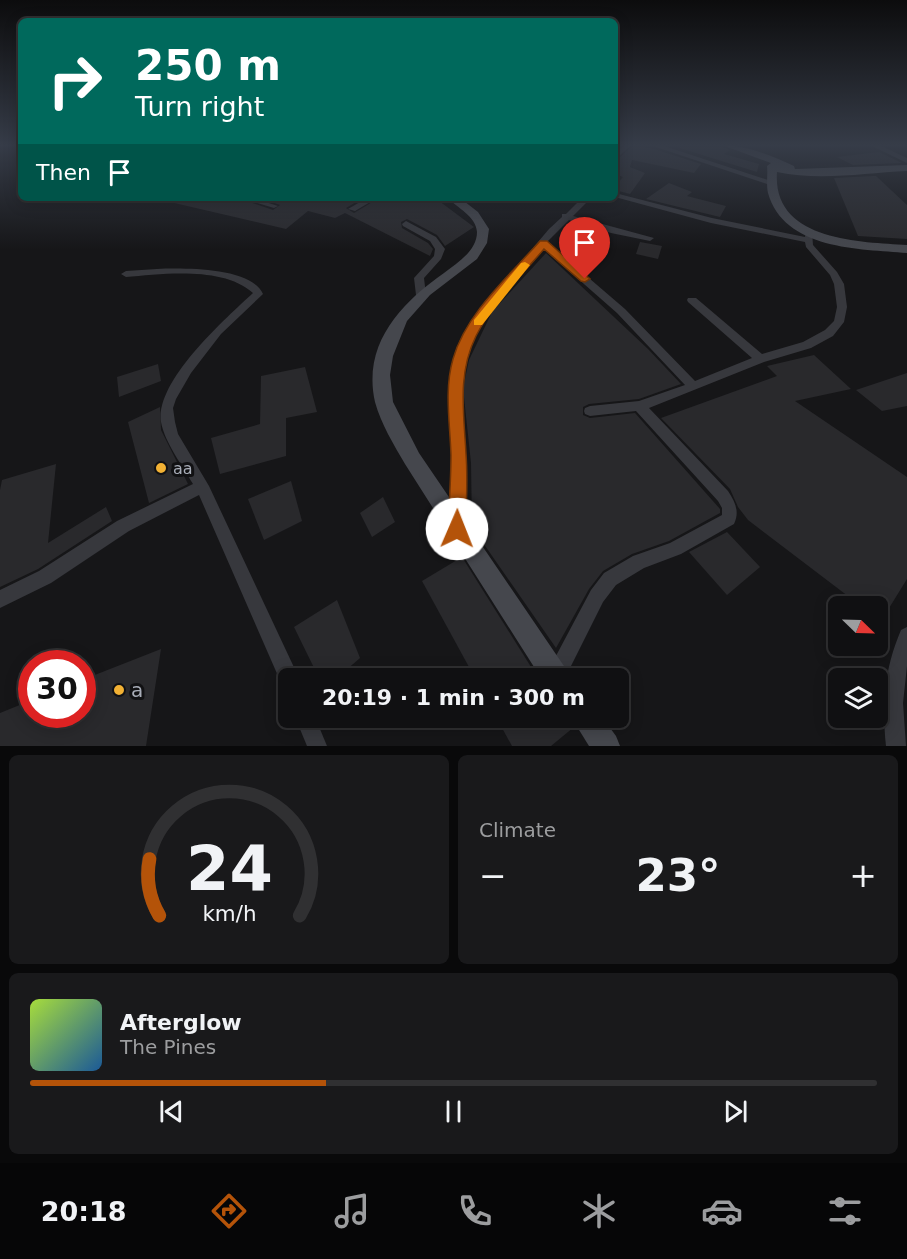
<!DOCTYPE html>
<html lang="en">
<head>
<meta charset="utf-8">
<style>
	body { margin:0; font-family:"DejaVu Sans",sans-serif; background:#19191b; color:#f1f3f6; height:100vh; display:flex; flex-direction:column; font-size:22px; white-space:nowrap }
	* { box-sizing:border-box; margin:0 }
	p { font-size:20px; color:#9c9d9f }
	.icon { flex:none; width:33px; height:33px; fill:none; stroke:currentColor; stroke-width:2; stroke-linecap:round; stroke-linejoin:round }
	.map { position:relative; height:746px; overflow:hidden }
	.sheet { display:flex; flex-direction:column; gap:9px; padding:9px; background:#09090a; flex:1 }
	.sheet>* { flex:none }
	.guide { position:absolute; left:18px; top:18px; width:600px; height:183px; border-radius:9px; box-shadow:0 3px 15px #0003,0 0 0 2px #303032; background:#00695c; color:#fff; overflow:hidden }
	.needle { width:39px; rotate:113deg }
	.fabs { position:absolute; left:828px; top:596px; display:grid; gap:12px }
	.fabs a { display:grid; place-items:center; width:60px; height:60px; border-radius:9px; background:#101012; box-shadow:0 3px 15px #0003,0 0 0 2px #303032; font-size:30px }
	.speed { position:absolute; left:18px; top:650px; display:flex; gap:12px; font-size:30px; font-weight:700; text-align:center }
	.speed>* { display:grid; place-content:center; width:78px; height:78px; border-radius:50%; background:#101012; box-shadow:0 3px 15px #0003,0 0 0 2px #303032; line-height:1 }
	.speed .limit { border:9px solid #d22; background:#fff; color:#111 }
	.pin { position:absolute; display:grid; place-items:center; width:51px; height:51px; color:#fff; margin:-62px -26px; border-radius:50% 50% 50% 0; rotate:-45deg; box-shadow:0 0 6px #0007 }
	.pin .icon { rotate:45deg }
	.me { position:absolute; width:66px; margin:-33px; rotate:1deg; stroke-linejoin:round; filter:drop-shadow(0 0 4px #0008) }
	.turn { display:flex; align-items:center; gap:21px; height:126px; padding:0 18px; font-size:27px }
	.turn .icon { width:78px; height:78px; stroke-width:2.5 }
	.turn b { display:block; font-size:42px; line-height:51px }
	.then { display:flex; align-items:center; height:57px; padding:0 18px; background:#0003; gap:12px; font-size:22px }
	.big { font-size:45px; font-weight:700; line-height:1.1 }
	.sheet .tile { flex:1; display:flex; flex-direction:column; justify-content:center; gap:9px; min-width:0; padding:0 21px; border-radius:9px; background:#19191b }
	.sheet .dial { align-items:center; gap:0 }
	.dial svg { height:156px; overflow:visible; fill:none; stroke:#303032; stroke-width:7; stroke-linecap:round; text-anchor:middle }
	.dial text { fill:#f1f3f6; stroke:none }
	.song { display:flex; align-items:center; gap:18px }
	.cover { width:72px; height:72px; border-radius:9px; background:linear-gradient(135deg,hsl(80 70% 55%),hsl(210 70% 35%)) }
	.played { height:6px; border-radius:3px; background:linear-gradient(90deg,#b45309 35%,#303032 35%) }
	.keys { display:flex; justify-content:space-around; direction:ltr }
	.heat { display:flex; justify-content:space-between; align-items:center; font-size:33px; direction:ltr }
	.sheet .tiles { flex:1; display:grid; gap:9px; grid-template-columns:1fr 1fr }
	.tile:last-child { grid-column:span 2 }
	.trip { position:absolute; left:278px; top:668px; width:351px; height:60px; border-radius:9px; background:#101012; box-shadow:0 3px 15px #0003,0 0 0 2px #303032; font-weight:700; line-height:60px; text-align:center }
	.menu { display:flex; height:96px; justify-content:space-around; align-items:center; background:#060607; color:#9c9d9f }
	.menu .icon { width:42px; height:42px }
	.menu .active { color:#b45309 }
	.menu b { font-size:27px; color:#f1f3f6 }
	.map>svg:first-child { display:block }
</style>
</head>
<body>
<div class="map">
<svg width="907" height="746" viewBox="0 0 907 746">
	<rect width="100%" height="100%" fill="#161618"/>
	<g fill="#29292c">
		<polygon points="633,145 654,149 701,164 694,173 632,160 630,167 645,173 630,194 615,190 615,186 623,177 615,174 615,162"/>
		<polygon points="670,145 718,145 730,150 724,154 759,164 757,172"/>
		<polygon points="879,152 902,163 853,165 837,157"/>
		<polygon points="873,176 876,176 907,205 907,239 858,236 834,178"/>
		<polygon points="669,183 692,192 687,196 726,206 720,217 646,199"/>
		<polygon points="170,198 238,198 273,210 280,205 260,198 363,198 346,208 354,213 379,198 435,198 474,227 445,246 437,235 407,219 401,222 402,228 428,243 433,249 430,256 345,213 335,218 308,211 286,229 170,202"/>
		<polygon points="640,242 662,246 658,259 636,254"/>
		<polygon points="546,253 648,349 681,384 639,399 589,404 583,407 583,415 590,418 635,413 720,509 720,513 669,541 632,554 603,571 589,589 556,648 472,527 471,463 463,388 469,360 492,312"/>
		<polygon points="814,355 851,389 795,401 907,477 907,579 878,626 878,606 861,606 748,520 738,507 730,489 661,418 777,376 767,366"/>
		<polygon points="158,364 161,381 119,397 117,377"/>
		<polygon points="305,367 317,412 286,418 286,456 220,474 211,438 260,424 261,376"/>
		<polygon points="907,373 907,406 882,411 856,390"/>
		<polygon points="160,407 161,430 188,484 149,503 128,422"/>
		<polygon points="56,464 48,543 106,507 112,521 38,569 0,587 0,490 2,480"/>
		<polygon points="291,481 302,521 264,540 248,499"/>
		<polygon points="383,497 395,522 372,537 360,513"/>
		<polygon points="727,532 760,567 727,595 689,552"/>
		<polygon points="462,557 538,678 475,678 422,581"/>
		<polygon points="337,600 360,658 337,678 319,678 294,627"/>
		<polygon points="161,649 146,746 0,746 0,713 32,700 32,714 82,714 82,680"/>
		<polygon points="496,717 569,717 574,727 551,746 512,746"/>
	</g>
	<g fill="none" stroke-linecap="round" stroke-linejoin="round">
		<g fill="#37383d" fill-rule="evenodd">
			<polygon points="624,145 631,145 615,160 615,154"/>
			<polygon points="650,145 661,145 774,182 767,184"/>
			<polygon points="870,145 879,145 907,158 907,163"/>
			<path d="M615,193L712,218L805,237L806,232H812L813,245L837,272L844,284L847,307L844,322L833,336L811,348L764,362L649,408L728,491C735,502 740,511 734,524L681,554L644,568L616,585L603,602L565,678H547L549,669L591,590L604,573L633,556L670,543L722,515V508L718,501L636,411L590,416L585,414L584,411L585,408L590,406L639,401L685,385L617,313L543,248L490,311L469,348L461,388L466,457L465,525L463,530L457,532L451,530L449,525L452,457L449,388L457,348L482,308L549,229L562,217V214H566L582,198H591L573,216L654,238L650,241L611,233L569,220L547,242L625,309L695,381L752,358L688,302L687,300L688,298H696L762,354L803,342L825,330L834,321L837,307L834,284L830,275L806,247L805,242L711,223L615,197Z"/>
			<polygon points="240,198 253,198 278,206 274,208"/>
			<polygon points="367,198 377,198 355,211 348,209"/>
			<polygon points="406,221 436,237 445,249 441,259 424,278 426,295 421,298 416,295 414,278 434,256 435,249 430,241 403,226 402,224"/>
			<path d="M157,269C183,268 251,267 263,294L221,334L191,373L176,399L173,408L175,422L178,434L209,486L299,678H288V687L282,685L199,495L129,531L51,583L0,608V590L39,571L117,521L193,484C182,465 165,443 161,422C155,381 225,319 253,293C223,266 163,274 126,277L121,274L126,271Z"/>
			<path d="M907,627V666L903,703L906,746H886C882,703 884,670 901,630Z"/>
			<polygon points="295,717 315,717 327,746 307,746"/>
		</g>
		<g fill="#45474d" fill-rule="evenodd">
			<path d="M722,145C746,145 772,156 794,166L795,169L907,165V171C865,173 819,181 777,172C772,241 860,242 907,245V253C860,249 784,250 768,193C766,184 768,174 767,166L771,163Z"/>
			<path d="M448,198H460L478,212L489,229L487,243L477,259L430,295L407,321L393,356L390,375L393,402L419,453L566,669L570,678H541L405,464C394,445 381,424 375,402C362,344 401,303 444,273C457,263 477,251 477,232C476,216 457,208 448,198Z"/>
			<polygon points="571,717 602,717 616,736 620,746 589,746"/>
		</g>
	</g>
	<linearGradient id="sky" x2="0" y2="1"><stop stop-color="#0c0c0d"/><stop offset="0.58" stop-color="#363c48"/><stop offset="1" stop-color="#363c48" stop-opacity="0"/></linearGradient>
	<rect width="907" height="250" fill="url(#sky)"/>
	<path fill="#b45309" stroke="#753606" stroke-width="1.5" d="M540,241H547L590,279L585,282L581,281L544,249C521,276 492,304 476,336C457,374 464,414 466,454C468,479 466,504 466,529L464,534L457,537L451,534L448,529C449,504 451,479 451,455C450,423 444,390 453,359C466,313 509,276 540,241Z"/>
	<polygon fill="#f59e0b" points="525,262 530,265 482,325 474,325 474,320 521,263"/>
	<g fill="#f2b134" stroke="#111113" stroke-width="2">
		<circle cx="161" cy="468" r="6"/>
		<circle cx="119" cy="690" r="6"/>
	</g>
	<g text-anchor="middle" stroke-width="6" stroke-linejoin="round" paint-order="stroke">
		<g font-size="16" fill="#a8adb8" stroke="#111113" text-anchor="start">
			<text x="173" y="474">aa</text>
		</g>
		<g font-size="20" fill="#a8adb8" stroke="#111113" text-anchor="start">
			<text x="131" y="697">a</text>
		</g>
	</g>
</svg>
<div class="fabs">
<a><svg class="needle" viewBox="-14 -14 28 28"><path d="M0-13l5 13h-10z" fill="#e53935"/><path d="M0 13l5-13h-10z" fill="#9c9d9f"/></svg></a>
<a><svg class="icon" aria-label="layers" viewBox="0 0 24 24"><path d="M12 4l9 5-9 5-9-5zM3 14l9 5 9-5"/></svg></a>
</div>
<div class="speed"><div class="limit">30</div></div>
<div class="pin" style="left:585px;top:279px;background:#d93025"><svg class="icon" aria-label="arrive" viewBox="0 0 24 24"><path d="M6 21V4h12l-3 4 3 4H6"/></svg></div>
<svg class="me" style="left:457px;top:529px" viewBox="-20 -20 40 40"><circle r="19" fill="#fff"/><path d="M0-13L10 11 0 6-10 11z" fill="#b45309"/></svg>
<div class="trip">20:19 · 1 min · 300 m</div>
<div class="guide">
<div class="turn"><svg class="icon" aria-label="right" viewBox="0 0 24 24"><path d="M7 20v-9h11M14 6l5 5-5 5"/></svg><div><b>250 m</b>Turn right</div></div>
<div class="then">Then<svg class="icon" aria-label="arrive" viewBox="0 0 24 24"><path d="M6 21V4h12l-3 4 3 4H6"/></svg></div>
</div>
</div>
<section class="sheet">
<div class="tiles">
<div class="tile dial"><svg viewBox="0 0 100 80">
<path d="M14 69A42 42 0 1 1 86 69"/>
<path d="M14 69A42 42 0 0 1 9 40" stroke="#b45309"/>
<text x="50" y="56" font-size="32" font-weight="700">24</text>
<text x="50" y="72" font-size="11">km/h</text>
</svg></div>
<div class="tile"><p>Climate</p>
<div class="heat"><a>−</a><b class="big">23°</b><a>+</a></div>
</div>
<div class="tile">
<div class="song"><i class="cover"></i><div><b>Afterglow</b><p>The Pines</p></div></div>
<div class="played"></div>
<div class="keys"><svg class="icon" aria-label="previous" viewBox="0 0 24 24"><path d="M18 5L8 12l10 7zM5 5v14"/></svg><svg class="icon" aria-label="pause" viewBox="0 0 24 24"><path d="M8 5v14M16 5v14"/></svg><svg class="icon" aria-label="next" viewBox="0 0 24 24"><path d="M6 5l10 7-10 7zM19 5v14"/></svg></div>
</div>
</div>
</section>
<nav class="menu">
<b>20:18</b>
<svg class="icon active" aria-label="directions" viewBox="0 0 24 24"><path d="M12 3l9 9-9 9-9-9zM9 14v-3h6M13 9l2 2-2 2"/></svg>
<svg class="icon" aria-label="music" viewBox="0 0 24 24"><path d="M9 18V5l10-2v13"/><circle cx="6" cy="18" r="3"/><circle cx="16" cy="16" r="3"/></svg>
<svg class="icon" aria-label="phone" viewBox="0 0 24 24"><path d="M5 4h4l2 5-3 2q2 4 5 5l2-3 5 2v4C11 20 4 13 5 4z"/></svg>
<svg class="icon" aria-label="climate" viewBox="0 0 24 24"><path d="M12 3v18M4 7l16 10M4 17L20 7"/></svg>
<svg class="icon" aria-label="car" viewBox="0 0 24 24"><path d="M5 17H2v-5l4-1 3-4h7l3 4 3 1v5h-3M9 17h6M6 11h13"/><circle cx="7" cy="17" r="2"/><circle cx="17" cy="17" r="2"/></svg>
<svg class="icon" aria-label="filters" viewBox="0 0 24 24"><path d="M4 7h16M4 17h16"/><circle cx="9" cy="7" r="2"/><circle cx="15" cy="17" r="2"/></svg>
</nav>
</body>
</html>
